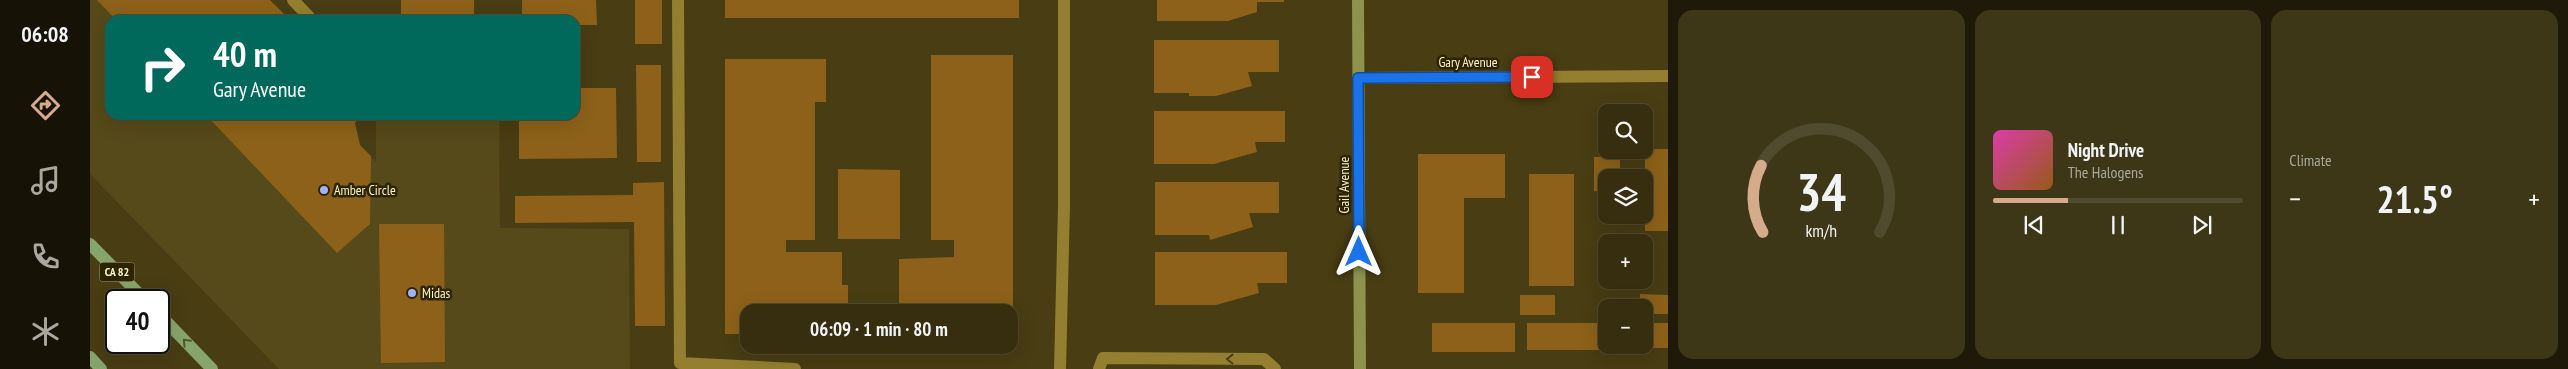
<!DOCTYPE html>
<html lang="en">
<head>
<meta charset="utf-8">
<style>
	body { margin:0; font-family:"PT Sans Narrow",sans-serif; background:#3d3617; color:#f1f3f6; height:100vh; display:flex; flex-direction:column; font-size:19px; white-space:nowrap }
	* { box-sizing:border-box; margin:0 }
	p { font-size:16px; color:#aaa89e }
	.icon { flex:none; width:28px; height:28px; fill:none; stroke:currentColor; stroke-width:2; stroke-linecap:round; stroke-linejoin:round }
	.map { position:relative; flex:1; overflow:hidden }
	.details { display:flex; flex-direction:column; gap:10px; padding:10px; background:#1e1908; width:900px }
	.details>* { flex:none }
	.guide { position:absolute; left:15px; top:15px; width:475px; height:105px; border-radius:15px; box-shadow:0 5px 20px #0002,0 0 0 1px #504a2e; background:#00695c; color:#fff; overflow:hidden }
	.controls { position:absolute; left:1508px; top:104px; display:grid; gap:10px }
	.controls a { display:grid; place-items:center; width:55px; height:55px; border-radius:10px; background:#362e0e; box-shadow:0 5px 20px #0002,0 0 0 1px #504a2e; font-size:25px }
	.speed { position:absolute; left:15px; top:289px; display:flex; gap:10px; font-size:25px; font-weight:700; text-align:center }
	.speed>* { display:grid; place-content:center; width:65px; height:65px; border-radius:50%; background:#362e0e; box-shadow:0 5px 20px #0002,0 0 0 1px #504a2e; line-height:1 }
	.speed .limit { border:2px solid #111; border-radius:8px; background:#fff; color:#111 }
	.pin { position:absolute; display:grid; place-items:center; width:42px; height:42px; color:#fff; margin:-21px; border-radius:10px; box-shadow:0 2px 8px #0006 }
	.me { position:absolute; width:55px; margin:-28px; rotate:0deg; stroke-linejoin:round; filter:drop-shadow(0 0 4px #0008) }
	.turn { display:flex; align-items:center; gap:18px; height:105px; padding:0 25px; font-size:22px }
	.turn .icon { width:65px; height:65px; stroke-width:2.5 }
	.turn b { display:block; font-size:35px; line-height:42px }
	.big { font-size:38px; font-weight:700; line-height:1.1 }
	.details .card { flex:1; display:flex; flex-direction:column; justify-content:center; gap:8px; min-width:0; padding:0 18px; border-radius:15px; background:#3d3617 }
	.details .dial { align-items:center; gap:0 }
	.dial svg { height:130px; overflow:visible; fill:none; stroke:#504a2e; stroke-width:7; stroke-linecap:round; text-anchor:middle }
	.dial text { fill:#f1f3f6; stroke:none }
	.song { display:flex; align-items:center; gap:15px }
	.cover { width:60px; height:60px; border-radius:8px; background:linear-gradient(135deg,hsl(320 70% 55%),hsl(30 70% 35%)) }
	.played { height:5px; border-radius:2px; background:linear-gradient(90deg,#d6ab8b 30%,#504a2e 30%) }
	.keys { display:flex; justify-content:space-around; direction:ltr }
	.heat { display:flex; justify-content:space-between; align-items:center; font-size:28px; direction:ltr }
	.details .tiles { flex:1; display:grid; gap:10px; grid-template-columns:repeat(3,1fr) }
	.trip { position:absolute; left:650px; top:304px; width:278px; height:50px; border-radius:15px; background:#362e0e; box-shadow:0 5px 20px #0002,0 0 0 1px #504a2e; font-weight:700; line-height:50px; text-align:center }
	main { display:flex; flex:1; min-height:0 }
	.tabs { display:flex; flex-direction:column; width:90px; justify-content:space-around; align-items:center; background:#161206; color:#aaa89e }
	.tabs .icon { width:35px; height:35px }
	.tabs .current { color:#d6ab8b }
	.tabs b { font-size:22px; color:#f1f3f6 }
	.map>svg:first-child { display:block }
</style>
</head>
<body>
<main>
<nav class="tabs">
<b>06:08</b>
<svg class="icon current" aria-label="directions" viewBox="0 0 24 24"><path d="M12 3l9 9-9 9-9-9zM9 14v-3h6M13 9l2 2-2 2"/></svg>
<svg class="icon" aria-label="music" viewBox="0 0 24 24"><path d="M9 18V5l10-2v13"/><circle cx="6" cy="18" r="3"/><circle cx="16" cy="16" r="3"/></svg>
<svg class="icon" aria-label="phone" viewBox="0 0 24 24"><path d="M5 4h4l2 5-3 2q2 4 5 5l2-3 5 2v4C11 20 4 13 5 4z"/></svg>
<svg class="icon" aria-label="climate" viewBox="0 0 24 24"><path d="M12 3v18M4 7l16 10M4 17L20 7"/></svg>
</nav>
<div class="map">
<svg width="1578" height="369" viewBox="0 0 1578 369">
	<rect width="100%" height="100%" fill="#483d13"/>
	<polygon fill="#564a1a" points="0,0 129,0 149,20 20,20 20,115 241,115 286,162 286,115 409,115 410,228 539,229 540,369 189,369 0,174"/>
	<g fill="#8d6119">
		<polygon points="7,0 180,0 200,20 26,20"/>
		<rect x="311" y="0" width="73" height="20"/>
		<polygon points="432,0 506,0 507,25 485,25 485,20 432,20"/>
		<rect x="545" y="0" width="27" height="44"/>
		<rect x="635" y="0" width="294" height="18"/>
		<polygon points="1067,0 1194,0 1194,2 1167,2 1167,12 1138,21 1067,21"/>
		<polygon points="1064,40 1189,40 1189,72 1158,72 1162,86 1126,96 1099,96 1099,93 1064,93"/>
		<polygon points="841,55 923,55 923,339 919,339 919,312 809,312 809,259 864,257 864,240 841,240"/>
		<polygon points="635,59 736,59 736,102 725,102 725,240 696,240 696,252 752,252 752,285 758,285 758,312 659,312 659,334 635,334"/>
		<polygon points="546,65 571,65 571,162 547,162"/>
		<polygon points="485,88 526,88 527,158 429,159 429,115 485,115"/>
		<polygon points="1064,111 1195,111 1195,142 1165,142 1167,152 1124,164 1064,164"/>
		<polygon points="116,115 271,115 265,123 270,145 281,156 280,224 247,253"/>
		<rect x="1555" y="149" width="23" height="82"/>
		<polygon points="1328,154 1415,154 1415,198 1374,198 1374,293 1328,293"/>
		<polygon points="1504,157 1530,157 1530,178 1516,178 1516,191 1504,191"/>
		<polygon points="748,169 810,170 810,239 748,239"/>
		<rect x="1439" y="174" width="45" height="112"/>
		<polygon points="574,182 575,326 545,326 544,222 425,223 425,196 543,195 543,183"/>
		<polygon points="1065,182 1189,182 1189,213 1159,213 1163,227 1120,240 1119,235 1065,235"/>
		<polygon points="289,224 354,224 355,362 291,363"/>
		<polygon points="1065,252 1197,252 1197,283 1167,283 1169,293 1126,305 1065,305"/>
		<polygon points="1550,294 1578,295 1578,314 1554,314 1554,308 1550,308"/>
		<rect x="1430" y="295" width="35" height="20"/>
		<rect x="1342" y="323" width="83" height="29"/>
		<polygon points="1437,323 1516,323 1516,345 1519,345 1519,350 1437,350"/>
		<polygon points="1554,323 1578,323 1578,348 1532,348 1532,345 1554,345"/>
	</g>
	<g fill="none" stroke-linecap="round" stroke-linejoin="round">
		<g stroke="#937f2f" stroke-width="12">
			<polyline points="203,0 222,20"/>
			<polyline points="588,0 590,363 705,369"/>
			<polyline points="970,369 974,206 974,0"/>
			<polyline points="1009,369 1013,358 1174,359 1185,369"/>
		</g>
		<polyline stroke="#937f2f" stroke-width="12" points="1268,78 1578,76"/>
		<polyline stroke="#8d924d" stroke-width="12" points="1268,0 1270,369"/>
		<g stroke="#86a56c" stroke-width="12">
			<polyline points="0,244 55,300"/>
			<polyline points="69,314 122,369"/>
			<polyline points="0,357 11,369"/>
		</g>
	</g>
	<defs><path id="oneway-chevron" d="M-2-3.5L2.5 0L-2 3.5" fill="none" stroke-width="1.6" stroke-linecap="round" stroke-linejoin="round" transform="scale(1.25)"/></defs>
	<use stroke="#50582c" href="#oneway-chevron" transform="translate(96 342) rotate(-134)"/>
	<use stroke="#4b3f10" href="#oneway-chevron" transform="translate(1140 359) rotate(-179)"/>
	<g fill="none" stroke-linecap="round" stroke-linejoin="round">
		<g stroke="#114b97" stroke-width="12">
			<polyline id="route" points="1269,252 1268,78 1442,77"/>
		</g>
		<use href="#route" stroke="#1a73e8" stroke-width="9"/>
	</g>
	<g fill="#a2b2fd" stroke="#2c2402" stroke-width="2">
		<circle cx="234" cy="190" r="5"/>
		<circle cx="322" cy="293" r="5"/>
	</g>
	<g text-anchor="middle" stroke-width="5" stroke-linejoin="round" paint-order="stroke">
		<rect fill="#2c2402" stroke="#bdb48e" stroke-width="1" x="9.5" y="262.5" width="35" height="19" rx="4"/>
		<g font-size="12" font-weight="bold" fill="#fbf1ca">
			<text x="27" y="276">CA 82</text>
		</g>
		<g font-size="14" fill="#fbf1ca" stroke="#2c2402">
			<text x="1378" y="67">Gary Avenue</text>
			<text transform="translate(1254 185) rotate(-90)" y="5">Gail Avenue</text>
		</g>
		<g font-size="14" fill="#fbf1ca" stroke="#2c2402" text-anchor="start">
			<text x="244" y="195">Amber Circle</text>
			<text x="332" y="298">Midas</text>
		</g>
	</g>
</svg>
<div class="controls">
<a><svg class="icon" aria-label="search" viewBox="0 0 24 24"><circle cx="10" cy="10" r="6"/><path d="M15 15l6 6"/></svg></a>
<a><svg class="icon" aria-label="layers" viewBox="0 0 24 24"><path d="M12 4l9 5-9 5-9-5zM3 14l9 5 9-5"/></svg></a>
<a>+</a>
<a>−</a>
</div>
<div class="speed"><div class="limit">40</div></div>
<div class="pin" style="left:1442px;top:77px;background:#d93025"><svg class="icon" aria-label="arrive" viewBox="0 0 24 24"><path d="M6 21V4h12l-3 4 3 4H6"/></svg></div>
<svg class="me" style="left:1269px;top:252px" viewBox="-20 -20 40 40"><path d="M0-17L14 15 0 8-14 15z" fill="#1a73e8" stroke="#fff" stroke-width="4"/></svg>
<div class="trip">06:09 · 1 min · 80 m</div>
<div class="guide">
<div class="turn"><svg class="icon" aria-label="right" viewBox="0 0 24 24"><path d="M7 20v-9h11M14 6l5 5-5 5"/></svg><div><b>40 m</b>Gary Avenue</div></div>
</div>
</div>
<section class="details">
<div class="tiles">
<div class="card dial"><svg viewBox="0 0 100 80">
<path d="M14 69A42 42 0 1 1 86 69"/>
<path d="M14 69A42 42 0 0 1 13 28" stroke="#d6ab8b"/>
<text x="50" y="56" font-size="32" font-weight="700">34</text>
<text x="50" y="72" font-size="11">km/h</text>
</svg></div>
<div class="card">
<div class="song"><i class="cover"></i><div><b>Night Drive</b><p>The Halogens</p></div></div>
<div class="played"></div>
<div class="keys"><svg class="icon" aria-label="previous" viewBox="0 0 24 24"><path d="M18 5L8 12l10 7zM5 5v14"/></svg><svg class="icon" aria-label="pause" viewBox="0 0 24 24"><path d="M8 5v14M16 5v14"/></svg><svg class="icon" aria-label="next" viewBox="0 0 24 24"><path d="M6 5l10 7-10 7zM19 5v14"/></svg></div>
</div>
<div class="card"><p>Climate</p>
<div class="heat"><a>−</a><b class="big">21.5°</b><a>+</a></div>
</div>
</div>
</section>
</main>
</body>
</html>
